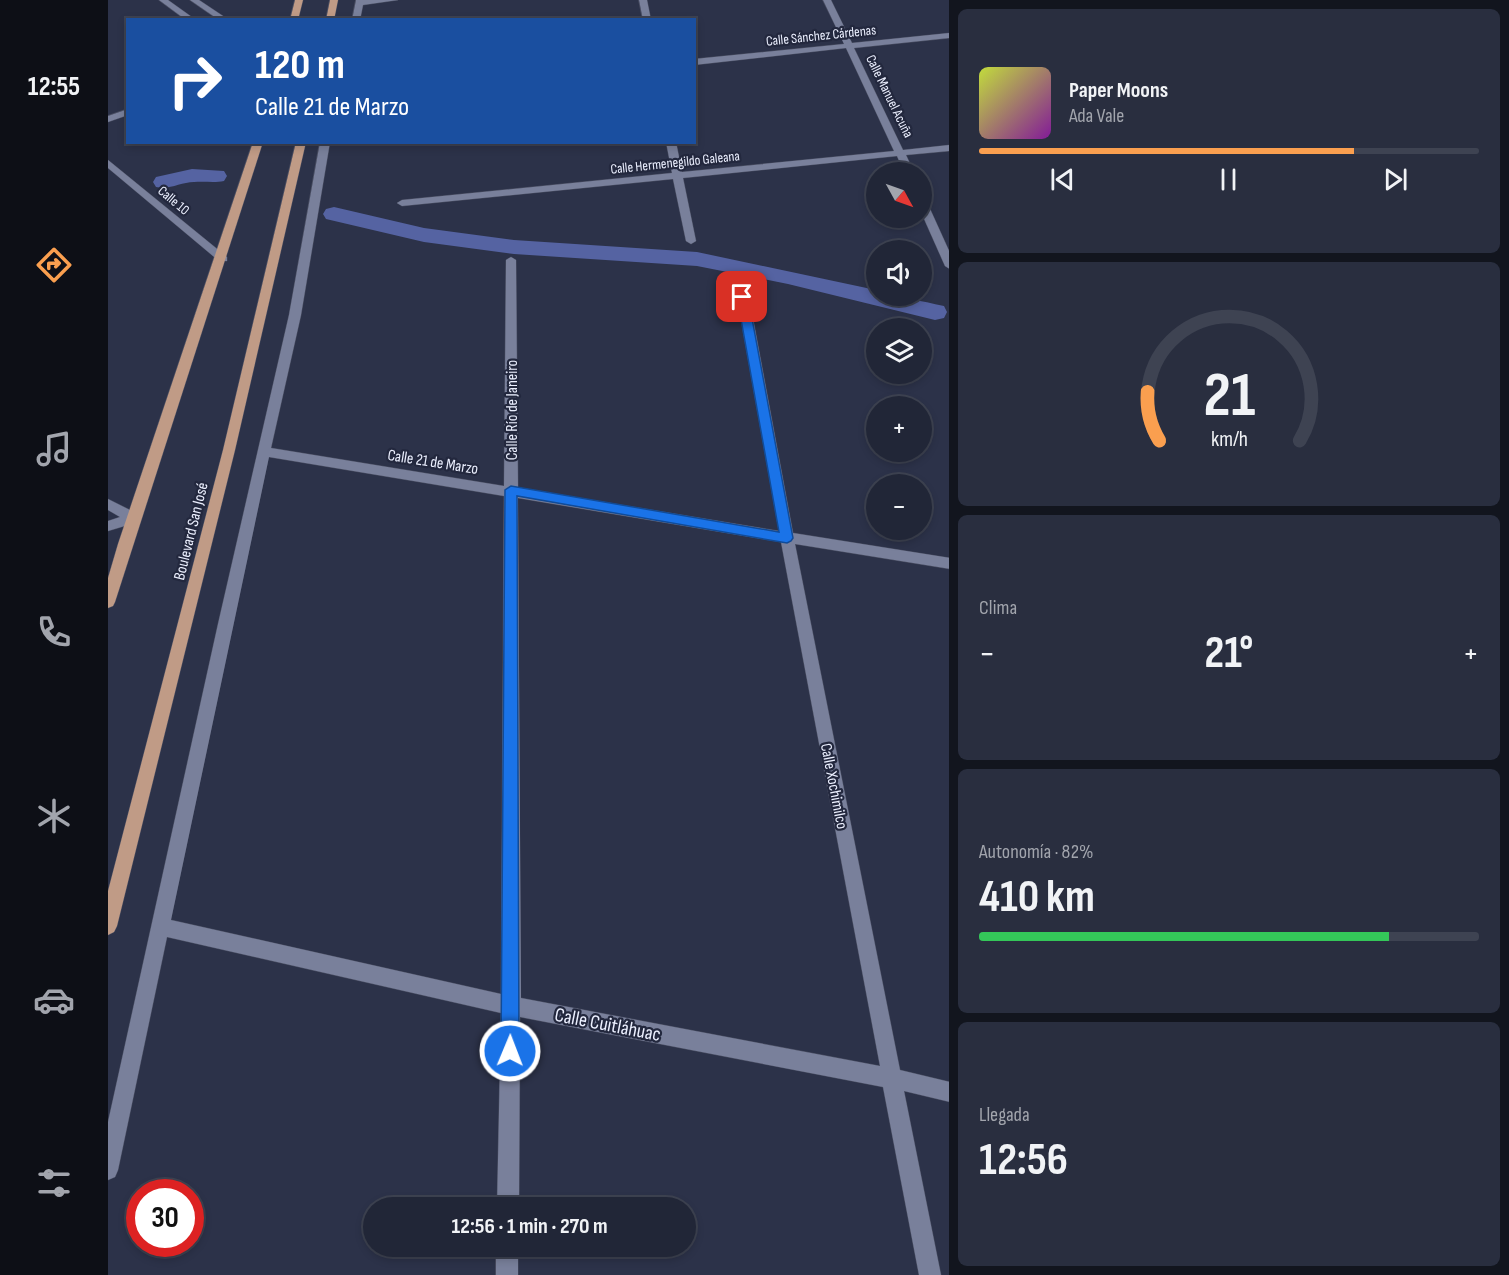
<!DOCTYPE html>
<html lang="es">
<head>
<meta charset="utf-8">
<style>
	body { margin:0; font-family:"Sofia Sans Condensed",sans-serif; background:#292e3f; color:#f1f3f6; height:100vh; display:flex; flex-direction:column; font-size:22px; white-space:nowrap }
	* { box-sizing:border-box; margin:0 }
	p { font-size:20px; color:#a2a5ad }
	.icon { flex:none; width:33px; height:33px; fill:none; stroke:currentColor; stroke-width:2; stroke-linecap:round; stroke-linejoin:round }
	.map { position:relative; flex:1; overflow:hidden }
	.side { display:flex; flex-direction:column; gap:9px; padding:9px; background:#12151e; width:560px }
	.side>* { flex:none }
	.top-card { position:absolute; left:18px; top:18px; width:570px; height:126px; border-radius:0px; box-shadow:0 3px 9px #0003,0 0 0 2px #3e4352; background:#1a4fa0; color:#fff; overflow:hidden }
	.needle { width:39px; rotate:130deg }
	.fabs { position:absolute; left:758px; top:162px; display:grid; gap:12px }
	.fabs a { display:grid; place-items:center; width:66px; height:66px; border-radius:50%; background:#212637; box-shadow:0 3px 9px #0003,0 0 0 2px #3e4352; font-size:30px }
	.speed { position:absolute; left:18px; top:1179px; display:flex; gap:12px; font-size:30px; font-weight:700; text-align:center }
	.speed>* { display:grid; place-content:center; width:78px; height:78px; border-radius:50%; background:#212637; box-shadow:0 3px 9px #0003,0 0 0 2px #3e4352; line-height:1 }
	.speed .limit { border:9px solid #d22; background:#fff; color:#111 }
	.pin { position:absolute; display:grid; place-items:center; width:51px; height:51px; color:#fff; margin:-26px; border-radius:12px; box-shadow:0 3px 9px #0006 }
	.me { position:absolute; width:66px; margin:-33px; rotate:1deg; stroke-linejoin:round; filter:drop-shadow(0 0 4px #0008) }
	.turn { display:flex; align-items:center; gap:21px; height:126px; padding:0 30px; font-size:27px }
	.turn .icon { width:78px; height:78px; stroke-width:2.5 }
	.turn b { display:block; font-size:42px; line-height:51px }
	.big { font-size:45px; font-weight:700; line-height:1.1 }
	.side .tile { flex:1; display:flex; flex-direction:column; justify-content:center; gap:9px; min-width:0; padding:0 21px; border-radius:9px; background:#292e3f }
	.side .dial { align-items:center; gap:0 }
	.dial svg { height:156px; overflow:visible; fill:none; stroke:#3e4352; stroke-width:7; stroke-linecap:round; text-anchor:middle }
	.dial text { fill:#f1f3f6; stroke:none }
	.song { display:flex; align-items:center; gap:18px }
	.cover { width:72px; height:72px; border-radius:9px; background:linear-gradient(135deg,hsl(70 70% 55%),hsl(290 70% 35%)) }
	.played { height:6px; border-radius:3px; background:linear-gradient(90deg,#fa9f4f 75%,#3e4352 75%) }
	.keys { display:flex; justify-content:space-around; direction:ltr }
	.heat { display:flex; justify-content:space-between; align-items:center; font-size:33px; direction:ltr }
	.charge { height:9px; border-radius:4px; background:linear-gradient(90deg,#34c759 82%,#3e4352 0) }
	.trip { position:absolute; left:255px; top:1197px; width:333px; height:60px; border-radius:30px; background:#212637; box-shadow:0 3px 9px #0003,0 0 0 2px #3e4352; font-weight:700; line-height:60px; text-align:center }
	main { display:flex; flex:1; min-height:0 }
	.dock { display:flex; flex-direction:column; width:108px; justify-content:space-around; align-items:center; background:#0d0f16; color:#a2a5ad }
	.dock .icon { width:42px; height:42px }
	.dock .on { color:#fa9f4f }
	.dock b { font-size:27px; color:#f1f3f6 }
	.map>svg:first-child { display:block }
</style>
</head>
<body>
<main>
<nav class="dock">
<b>12:55</b>
<svg class="icon on" aria-label="directions" viewBox="0 0 24 24"><path d="M12 3l9 9-9 9-9-9zM9 14v-3h6M13 9l2 2-2 2"/></svg>
<svg class="icon" aria-label="music" viewBox="0 0 24 24"><path d="M9 18V5l10-2v13"/><circle cx="6" cy="18" r="3"/><circle cx="16" cy="16" r="3"/></svg>
<svg class="icon" aria-label="phone" viewBox="0 0 24 24"><path d="M5 4h4l2 5-3 2q2 4 5 5l2-3 5 2v4C11 20 4 13 5 4z"/></svg>
<svg class="icon" aria-label="climate" viewBox="0 0 24 24"><path d="M12 3v18M4 7l16 10M4 17L20 7"/></svg>
<svg class="icon" aria-label="car" viewBox="0 0 24 24"><path d="M5 17H2v-5l4-1 3-4h7l3 4 3 1v5h-3M9 17h6M6 11h13"/><circle cx="7" cy="17" r="2"/><circle cx="17" cy="17" r="2"/></svg>
<svg class="icon" aria-label="filters" viewBox="0 0 24 24"><path d="M4 7h16M4 17h16"/><circle cx="9" cy="7" r="2"/><circle cx="15" cy="17" r="2"/></svg>
</nav>
<div class="map">
<svg width="842" height="1275" viewBox="0 0 842 1275">
	<rect width="100%" height="100%" fill="#2c3249"/>
	<g fill="none" stroke-linecap="round" stroke-linejoin="round">
		<g fill="#5563a2" fill-rule="evenodd">
			<path d="M84,169L116,171L119,176L116,181C106,183 97,181 86,182C73,182 62,190 48,187L45,182L48,177Z"/>
			<path d="M226,207L316,228L406,240L589,252L768,290V296C792,296 813,301 836,306L839,312L836,318L827,320L680,284L589,266L406,254L316,242L218,219L215,214L218,209Z"/>
		</g>
		<g stroke="#494d61" stroke-width="1">
			<g id="minor">
				<polygon points="51,0 60,0 88,20 78,20"/>
				<polygon points="82,0 91,0 121,20 111,20"/>
				<polygon points="248,0 290,0 255,5 252,20 244,20"/>
				<polygon points="531,0 539,0 543,20 535,20"/>
				<polygon points="715,0 723,0 744,43 842,33 842,38 746,48 795,150 842,145 842,151 798,155 806,172 796,172 789,156 575,178 588,241 583,244 578,241 565,179 294,206 289,203 294,200 564,173 558,142 568,142 574,172 786,151 738,48 586,65 586,59 736,44"/>
				<polygon points="20,109 20,115 0,122 0,116"/>
				<path d="M212,142H222L193,315L163,448L396,486L398,260L403,257L408,260L410,488L671,531L629,297L635,294L641,297L685,533L842,558V569L687,544L792,1070L842,1082V1102L796,1091L833,1275H811L775,1087L412,1017L411,1208H389L393,1013L59,937L10,1170L7,1177L0,1180V1122L110,624L181,315ZM161,457L396,496L393,994L63,920ZM410,498L673,542L772,1066L413,998Z"/>
				<polygon points="0,160 119,257 119,261 111,261 0,168"/>
				<polygon points="813,197 818,200 842,253 842,269 837,266 813,212"/>
				<polygon points="0,499 30,514 32,518 30,522 0,531 0,521 12,517 0,510"/>
				<rect x="388" y="1246" width="22" height="29"/>
			</g>
		</g>
		<g stroke="#494d61" stroke-width="1">
			<g id="major">
				<polygon points="187,0 195,0 190,20 182,20"/>
				<polygon points="222,0 230,0 226,20 218,20"/>
				<polygon points="145,142 155,142 7,602 5,606 0,608 0,578 10,544"/>
				<polygon points="188,142 198,142 127,450 9,926 6,932 0,935 0,891 115,450"/>
			</g>
		</g>
		<use href="#minor" fill="#79809b" fill-rule="evenodd"/>
		<use href="#major" fill="#c09b86" fill-rule="evenodd"/>
	</g>
	<polygon fill="#1a73e8" stroke="#114b97" stroke-width="1.5" points="634,294 640,297 685,538 683,541 679,543 409,496 411,1051 408,1057 402,1060 396,1057 393,1051 397,490 403,486 671,532 629,297"/>
	<g text-anchor="middle" stroke-width="4.5" stroke-linejoin="round" paint-order="stroke">
		<g font-size="14" fill="#ecf0ff" stroke="#23283e">
			<text transform="translate(713 35) rotate(-6)" y="5">Calle Sánchez Cárdenas</text>
			<text transform="translate(782 96) rotate(64)" y="5">Calle Manuel Acuña</text>
			<text transform="translate(567 162) rotate(-6)" y="5">Calle Hermenegildo Galeana</text>
			<text transform="translate(66 200) rotate(40)" y="5">Calle 10</text>
		</g>
		<g font-size="16" fill="#ecf0ff" stroke="#23283e">
			<text transform="translate(403 410) rotate(-90)" y="6">Calle Río de Janeiro</text>
			<text transform="translate(325 461) rotate(9)" y="6">Calle 21 de Marzo</text>
			<text transform="translate(82 531) rotate(-76)" y="6">Boulevard San José</text>
			<text transform="translate(727 786) rotate(79)" y="6">Calle Xochimilco</text>
		</g>
		<g font-size="20" fill="#ecf0ff" stroke="#23283e">
			<text transform="translate(500 1024) rotate(11)" y="7">Calle Cuitláhuac</text>
		</g>
	</g>
</svg>
<div class="fabs">
<a><svg class="needle" viewBox="-14 -14 28 28"><path d="M0-13l5 13h-10z" fill="#e53935"/><path d="M0 13l5-13h-10z" fill="#a2a5ad"/></svg></a>
<a><svg class="icon" aria-label="sound" viewBox="0 0 24 24"><path d="M4 9h4l5-4v14l-5-4H4zM17 9q2 3 0 6"/></svg></a>
<a><svg class="icon" aria-label="layers" viewBox="0 0 24 24"><path d="M12 4l9 5-9 5-9-5zM3 14l9 5 9-5"/></svg></a>
<a>+</a>
<a>−</a>
</div>
<div class="speed"><div class="limit">30</div></div>
<div class="pin" style="left:634px;top:297px;background:#d93025"><svg class="icon" aria-label="arrive" viewBox="0 0 24 24"><path d="M6 21V4h12l-3 4 3 4H6"/></svg></div>
<svg class="me" style="left:402px;top:1051px" viewBox="-20 -20 40 40"><circle r="17" fill="#1a73e8" stroke="#fff" stroke-width="3"/><path d="M0-11L8 9 0 5-8 9z" fill="#fff"/></svg>
<div class="trip">12:56 · 1 min · 270 m</div>
<div class="top-card">
<div class="turn"><svg class="icon" aria-label="right" viewBox="0 0 24 24"><path d="M7 20v-9h11M14 6l5 5-5 5"/></svg><div><b>120 m</b>Calle 21 de Marzo</div></div>
</div>
</div>
<section class="side">
<div class="tile">
<div class="song"><i class="cover"></i><div><b>Paper Moons</b><p>Ada Vale</p></div></div>
<div class="played"></div>
<div class="keys"><svg class="icon" aria-label="previous" viewBox="0 0 24 24"><path d="M18 5L8 12l10 7zM5 5v14"/></svg><svg class="icon" aria-label="pause" viewBox="0 0 24 24"><path d="M8 5v14M16 5v14"/></svg><svg class="icon" aria-label="next" viewBox="0 0 24 24"><path d="M6 5l10 7-10 7zM19 5v14"/></svg></div>
</div>
<div class="tile dial"><svg viewBox="0 0 100 80">
<path d="M14 69A42 42 0 1 1 86 69"/>
<path d="M14 69A42 42 0 0 1 8 44" stroke="#fa9f4f"/>
<text x="50" y="56" font-size="32" font-weight="700">21</text>
<text x="50" y="72" font-size="11">km/h</text>
</svg></div>
<div class="tile"><p>Clima</p>
<div class="heat"><a>−</a><b class="big">21°</b><a>+</a></div>
</div>
<div class="tile"><p>Autonomía · 82%</p><b class="big">410 km</b><div class="charge"></div></div>
<div class="tile"><p>Llegada</p><b class="big">12:56</b></div>
</section>
</main>
</body>
</html>
